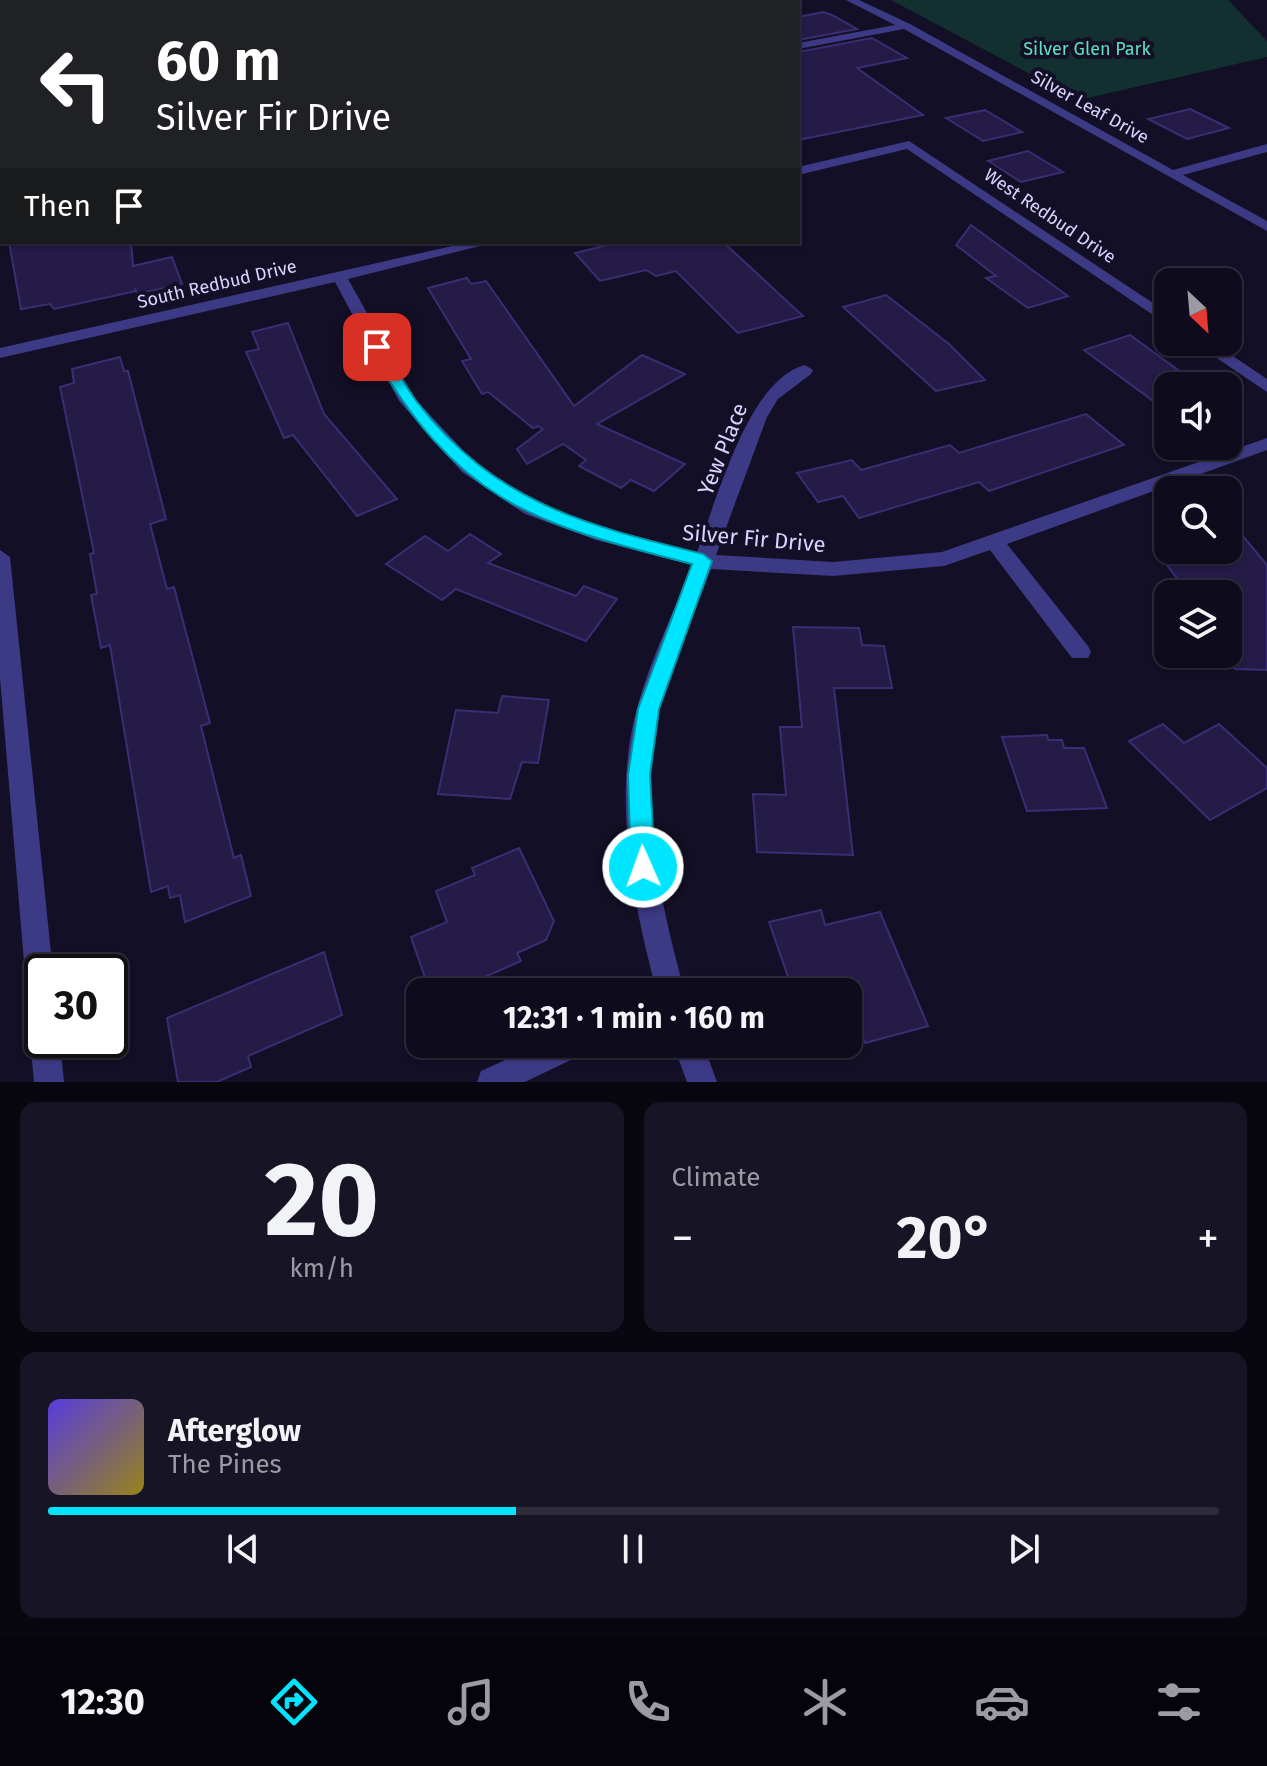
<!DOCTYPE html>
<html lang="en">
<head>
<meta charset="utf-8">
<style>
	body { margin:0; font-family:"Fira Sans",sans-serif; background:#171425; color:#f1f3f6; height:100vh; display:flex; flex-direction:column; font-size:30px; white-space:nowrap }
	* { box-sizing:border-box; margin:0 }
	p { font-size:26px; color:#9b9ba3 }
	.icon { flex:none; width:44px; height:44px; fill:none; stroke:currentColor; stroke-width:2; stroke-linecap:round; stroke-linejoin:round }
	.map { position:relative; height:1082px; overflow:hidden }
	.panel { display:flex; flex-direction:column; gap:20px; padding:20px; background:#08060f; flex:1 }
	.panel>* { flex:none }
	.top-card { position:absolute; left:0px; top:0px; width:800px; height:244px; box-shadow:0 2px 6px #0004,0 0 0 2px #2e2b3b; background:#202124; color:#fff; overflow:hidden }
	.needle { width:52px; rotate:154deg }
	.tools { position:absolute; left:1154px; top:268px; display:grid; gap:16px }
	.tools a { display:grid; place-items:center; width:88px; height:88px; border-radius:16px; background:#0e0b1c; box-shadow:0 2px 6px #0004,0 0 0 2px #2e2b3b; font-size:40px }
	.speed { position:absolute; left:24px; top:954px; display:flex; gap:16px; font-size:40px; font-weight:700; text-align:center }
	.speed>* { display:grid; place-content:center; width:104px; height:104px; border-radius:50%; background:#0e0b1c; box-shadow:0 2px 6px #0004,0 0 0 2px #2e2b3b; line-height:1 }
	.speed .limit { border:4px solid #111; border-radius:12px; background:#fff; color:#111 }
	.pin { position:absolute; display:grid; place-items:center; width:68px; height:68px; color:#fff; margin:-34px; border-radius:16px; box-shadow:0 4px 12px #0006 }
	.me { position:absolute; width:88px; margin:-44px; rotate:358deg; stroke-linejoin:round; filter:drop-shadow(0 0 6px #0008) }
	.turn { display:flex; align-items:center; gap:28px; height:168px; padding:0 24px; font-size:36px }
	.turn .icon { width:104px; height:104px; stroke-width:2.5 }
	.turn b { display:block; font-size:56px; line-height:68px }
	.then { display:flex; align-items:center; height:76px; padding:0 24px; background:#0003; gap:16px; font-size:30px }
	.big { font-size:60px; font-weight:700; line-height:1.1 }
	.panel .card { flex:1; display:flex; flex-direction:column; justify-content:center; gap:12px; min-width:0; padding:0 28px; border-radius:16px; background:#171425 }
	.panel .dial { align-items:center; gap:0 }
	.dial b { font-size:104px; line-height:1 }
	.song { display:flex; align-items:center; gap:24px }
	.cover { width:96px; height:96px; border-radius:12px; background:linear-gradient(135deg,hsl(250 70% 55%),hsl(50 70% 35%)) }
	.played { height:8px; border-radius:4px; background:linear-gradient(90deg,#00e5ff 40%,#2e2b3b 40%) }
	.keys { display:flex; justify-content:space-around; direction:ltr }
	.heat { display:flex; justify-content:space-between; align-items:center; font-size:44px; direction:ltr }
	.panel .tiles { flex:1; display:grid; gap:20px; grid-template-columns:1fr 1fr }
	.card:last-child { grid-column:span 2 }
	.trip { position:absolute; left:406px; top:978px; width:456px; height:80px; border-radius:16px; background:#0e0b1c; box-shadow:0 2px 6px #0004,0 0 0 2px #2e2b3b; font-weight:700; line-height:80px; text-align:center }
	.tabs { display:flex; height:128px; justify-content:space-around; align-items:center; background:#06040b; color:#9b9ba3 }
	.tabs .icon { width:56px; height:56px }
	.tabs .current { color:#00e5ff }
	.tabs b { font-size:36px; color:#f1f3f6 }
	.map>svg:first-child { display:block }
</style>
</head>
<body>
<div class="map">
<svg width="1267" height="1082" viewBox="0 0 1267 1082">
	<rect width="100%" height="100%" fill="#130f26"/>
	<polygon fill="#12302f" points="891,0 1228,0 1267,41 1267,57 1079,100"/>
	<g fill="#241b47" stroke="#3b2d73" stroke-width="2">
		<polygon points="823,12 832,15 857,29 798,40 798,17"/>
		<polygon points="872,38 907,58 857,68 923,115 798,140 798,52"/>
		<polygon points="1190,109 1229,128 1187,139 1148,119"/>
		<polygon points="985,110 1022,132 983,141 946,118"/>
		<polygon points="1028,151 1063,172 1021,182 988,161"/>
		<polygon points="971,225 1068,296 1028,308 986,278 996,276 956,245"/>
		<polygon points="9,242 131,242 133,266 172,257 182,284 137,294 135,288 136,291 54,309 50,304 21,309"/>
		<polygon points="620,242 723,242 803,316 738,333 676,271 656,276 646,270 600,281 575,253"/>
		<polygon points="467,278 471,284 486,281 574,406 642,355 685,374 597,424 685,464 654,491 631,480 621,488 579,466 586,460 563,444 527,464 517,449 543,429 538,426 533,428 488,392 482,394 462,361 471,359 428,288"/>
		<polygon points="886,295 949,344 985,380 936,391 843,307"/>
		<polygon points="288,323 324,414 397,499 357,516 293,435 284,438 246,352 259,349 252,332"/>
		<polygon points="1130,335 1200,386 1168,386 1168,412 1084,350"/>
		<polygon points="120,357 124,371 128,371 166,519 150,524 167,589 174,587 210,723 201,726 222,811 234,858 241,855 251,896 185,922 180,895 170,898 168,886 151,892 110,645 101,648 91,595 97,594 90,554 94,553 60,387 74,383 72,369"/>
		<polygon points="1086,414 1124,445 989,491 979,482 859,518 843,496 818,502 797,473 852,460 861,470 950,445 959,453"/>
		<polygon points="1228,518 1267,565 1267,670 1235,669 1228,654 1228,594 1189,594 1160,556 1228,550"/>
		<polygon points="470,534 501,554 488,563 576,596 584,586 617,599 586,641 456,589 442,600 386,564 425,536 448,551"/>
		<polygon points="793,627 859,628 862,645 884,646 892,688 834,688 853,855 757,852 753,794 786,795 780,727 802,727"/>
		<polygon points="502,696 549,700 538,763 522,762 510,799 438,794 456,710 498,713"/>
		<polygon points="1163,724 1184,743 1219,724 1267,768 1267,788 1210,820 1129,741"/>
		<polygon points="1047,735 1048,740 1062,740 1064,748 1084,748 1107,808 1027,811 1002,737"/>
		<polygon points="519,848 554,921 546,940 517,953 521,961 450,992 430,992 411,937 447,922 436,891 475,875 472,868"/>
		<polygon points="821,910 825,925 880,912 928,1026 865,1043 848,1001 848,992 823,992 820,985 793,991 769,922"/>
		<polygon points="324,952 342,1015 248,1056 251,1067 217,1082 178,1082 167,1018"/>
	</g>
	<g fill="none" stroke-linecap="round" stroke-linejoin="round">
		<g fill="#3d3a85" fill-rule="evenodd">
			<polygon points="205,0 215,0 216,2 206,2"/>
			<polygon points="612,0 630,0 631,2 613,2"/>
			<polygon points="846,0 859,0 910,24 1173,170 1267,144 1267,152 1183,175 1267,221 1267,231 904,29 798,49 798,43 895,25"/>
			<polygon points="909,141 1168,313 1168,325 907,149 798,175 798,167"/>
			<polygon points="0,191 2,191 0,200"/>
			<path d="M470,242H496L348,279L415,399L476,464L539,504L608,529L697,552C716,502 748,379 805,365L813,370L811,374L778,399L767,417L716,555L833,562L942,552L1267,438V450L1007,544L1088,646L1091,652L1088,658H1072L990,550L944,566L833,576L711,569C694,614 673,660 660,707C636,795 661,907 685,992H657C633,904 612,798 637,708C650,660 674,612 692,565L596,540L525,514L462,472L399,401L335,282L0,358V348Z"/>
			<polygon points="1193,342 1212,342 1267,379 1267,392"/>
			<polygon points="0,550 10,557 53,972 42,972 42,1023 32,1019 28,1009 0,678"/>
			<polygon points="42,1027 42,1040 60,1040 64,1082 34,1082 30,1040 35,1030"/>
			<polygon points="540,1044 588,1044 583,1054 525,1082 477,1082 481,1071"/>
			<polygon points="673,1044 703,1044 717,1082 687,1082"/>
		</g>
	</g>
	<path fill="#00e5ff" stroke="#0095a6" stroke-width="2" d="M372,344H382C394,363 403,384 417,402C495,503 585,525 703,554L712,561L659,709L650,775L655,867L652,875L643,878L635,875L631,867L628,775L638,709L692,564C529,523 456,500 369,347Z"/>
	<g text-anchor="middle" stroke-width="8" stroke-linejoin="round" paint-order="stroke">
		<g font-size="18" fill="#5fe0c0" stroke="#130f26">
			<text x="1087" y="55">Silver Glen Park</text>
		</g>
		<g font-size="18" fill="#d9d4ff" stroke="#130f26">
			<text transform="translate(1090 107) rotate(29)" y="6">Silver Leaf Drive</text>
			<text transform="translate(1050 216) rotate(34)" y="6">West Redbud Drive</text>
			<text transform="translate(217 284) rotate(-13)" y="6">South Redbud Drive</text>
		</g>
		<g font-size="22" fill="#d9d4ff" stroke="#130f26">
			<text transform="translate(722 449) rotate(-68)" y="8">Yew Place</text>
			<text transform="translate(754 538) rotate(5)" y="8">Silver Fir Drive</text>
		</g>
	</g>
</svg>
<div class="tools">
<a><svg class="needle" viewBox="-14 -14 28 28"><path d="M0-13l5 13h-10z" fill="#e53935"/><path d="M0 13l5-13h-10z" fill="#9b9ba3"/></svg></a>
<a><svg class="icon" aria-label="sound" viewBox="0 0 24 24"><path d="M4 9h4l5-4v14l-5-4H4zM17 9q2 3 0 6"/></svg></a>
<a><svg class="icon" aria-label="search" viewBox="0 0 24 24"><circle cx="10" cy="10" r="6"/><path d="M15 15l6 6"/></svg></a>
<a><svg class="icon" aria-label="layers" viewBox="0 0 24 24"><path d="M12 4l9 5-9 5-9-5zM3 14l9 5 9-5"/></svg></a>
</div>
<div class="speed"><div class="limit">30</div></div>
<div class="pin" style="left:377px;top:347px;background:#d93025"><svg class="icon" aria-label="arrive" viewBox="0 0 24 24"><path d="M6 21V4h12l-3 4 3 4H6"/></svg></div>
<svg class="me" style="left:643px;top:867px" viewBox="-20 -20 40 40"><circle r="17" fill="#00e5ff" stroke="#fff" stroke-width="3"/><path d="M0-11L8 9 0 5-8 9z" fill="#fff"/></svg>
<div class="trip">12:31 · 1 min · 160 m</div>
<div class="top-card">
<div class="turn"><svg class="icon" aria-label="left" viewBox="0 0 24 24"><path d="M17 20v-9H6M10 6l-5 5 5 5"/></svg><div><b>60 m</b>Silver Fir Drive</div></div>
<div class="then">Then<svg class="icon" aria-label="arrive" viewBox="0 0 24 24"><path d="M6 21V4h12l-3 4 3 4H6"/></svg></div>
</div>
</div>
<section class="panel">
<div class="tiles">
<div class="card dial"><b>20</b><p>km/h</p></div>
<div class="card"><p>Climate</p>
<div class="heat"><a>−</a><b class="big">20°</b><a>+</a></div>
</div>
<div class="card">
<div class="song"><i class="cover"></i><div><b>Afterglow</b><p>The Pines</p></div></div>
<div class="played"></div>
<div class="keys"><svg class="icon" aria-label="previous" viewBox="0 0 24 24"><path d="M18 5L8 12l10 7zM5 5v14"/></svg><svg class="icon" aria-label="pause" viewBox="0 0 24 24"><path d="M8 5v14M16 5v14"/></svg><svg class="icon" aria-label="next" viewBox="0 0 24 24"><path d="M6 5l10 7-10 7zM19 5v14"/></svg></div>
</div>
</div>
</section>
<nav class="tabs">
<b>12:30</b>
<svg class="icon current" aria-label="directions" viewBox="0 0 24 24"><path d="M12 3l9 9-9 9-9-9zM9 14v-3h6M13 9l2 2-2 2"/></svg>
<svg class="icon" aria-label="music" viewBox="0 0 24 24"><path d="M9 18V5l10-2v13"/><circle cx="6" cy="18" r="3"/><circle cx="16" cy="16" r="3"/></svg>
<svg class="icon" aria-label="phone" viewBox="0 0 24 24"><path d="M5 4h4l2 5-3 2q2 4 5 5l2-3 5 2v4C11 20 4 13 5 4z"/></svg>
<svg class="icon" aria-label="climate" viewBox="0 0 24 24"><path d="M12 3v18M4 7l16 10M4 17L20 7"/></svg>
<svg class="icon" aria-label="car" viewBox="0 0 24 24"><path d="M5 17H2v-5l4-1 3-4h7l3 4 3 1v5h-3M9 17h6M6 11h13"/><circle cx="7" cy="17" r="2"/><circle cx="17" cy="17" r="2"/></svg>
<svg class="icon" aria-label="filters" viewBox="0 0 24 24"><path d="M4 7h16M4 17h16"/><circle cx="9" cy="7" r="2"/><circle cx="15" cy="17" r="2"/></svg>
</nav>
</body>
</html>
